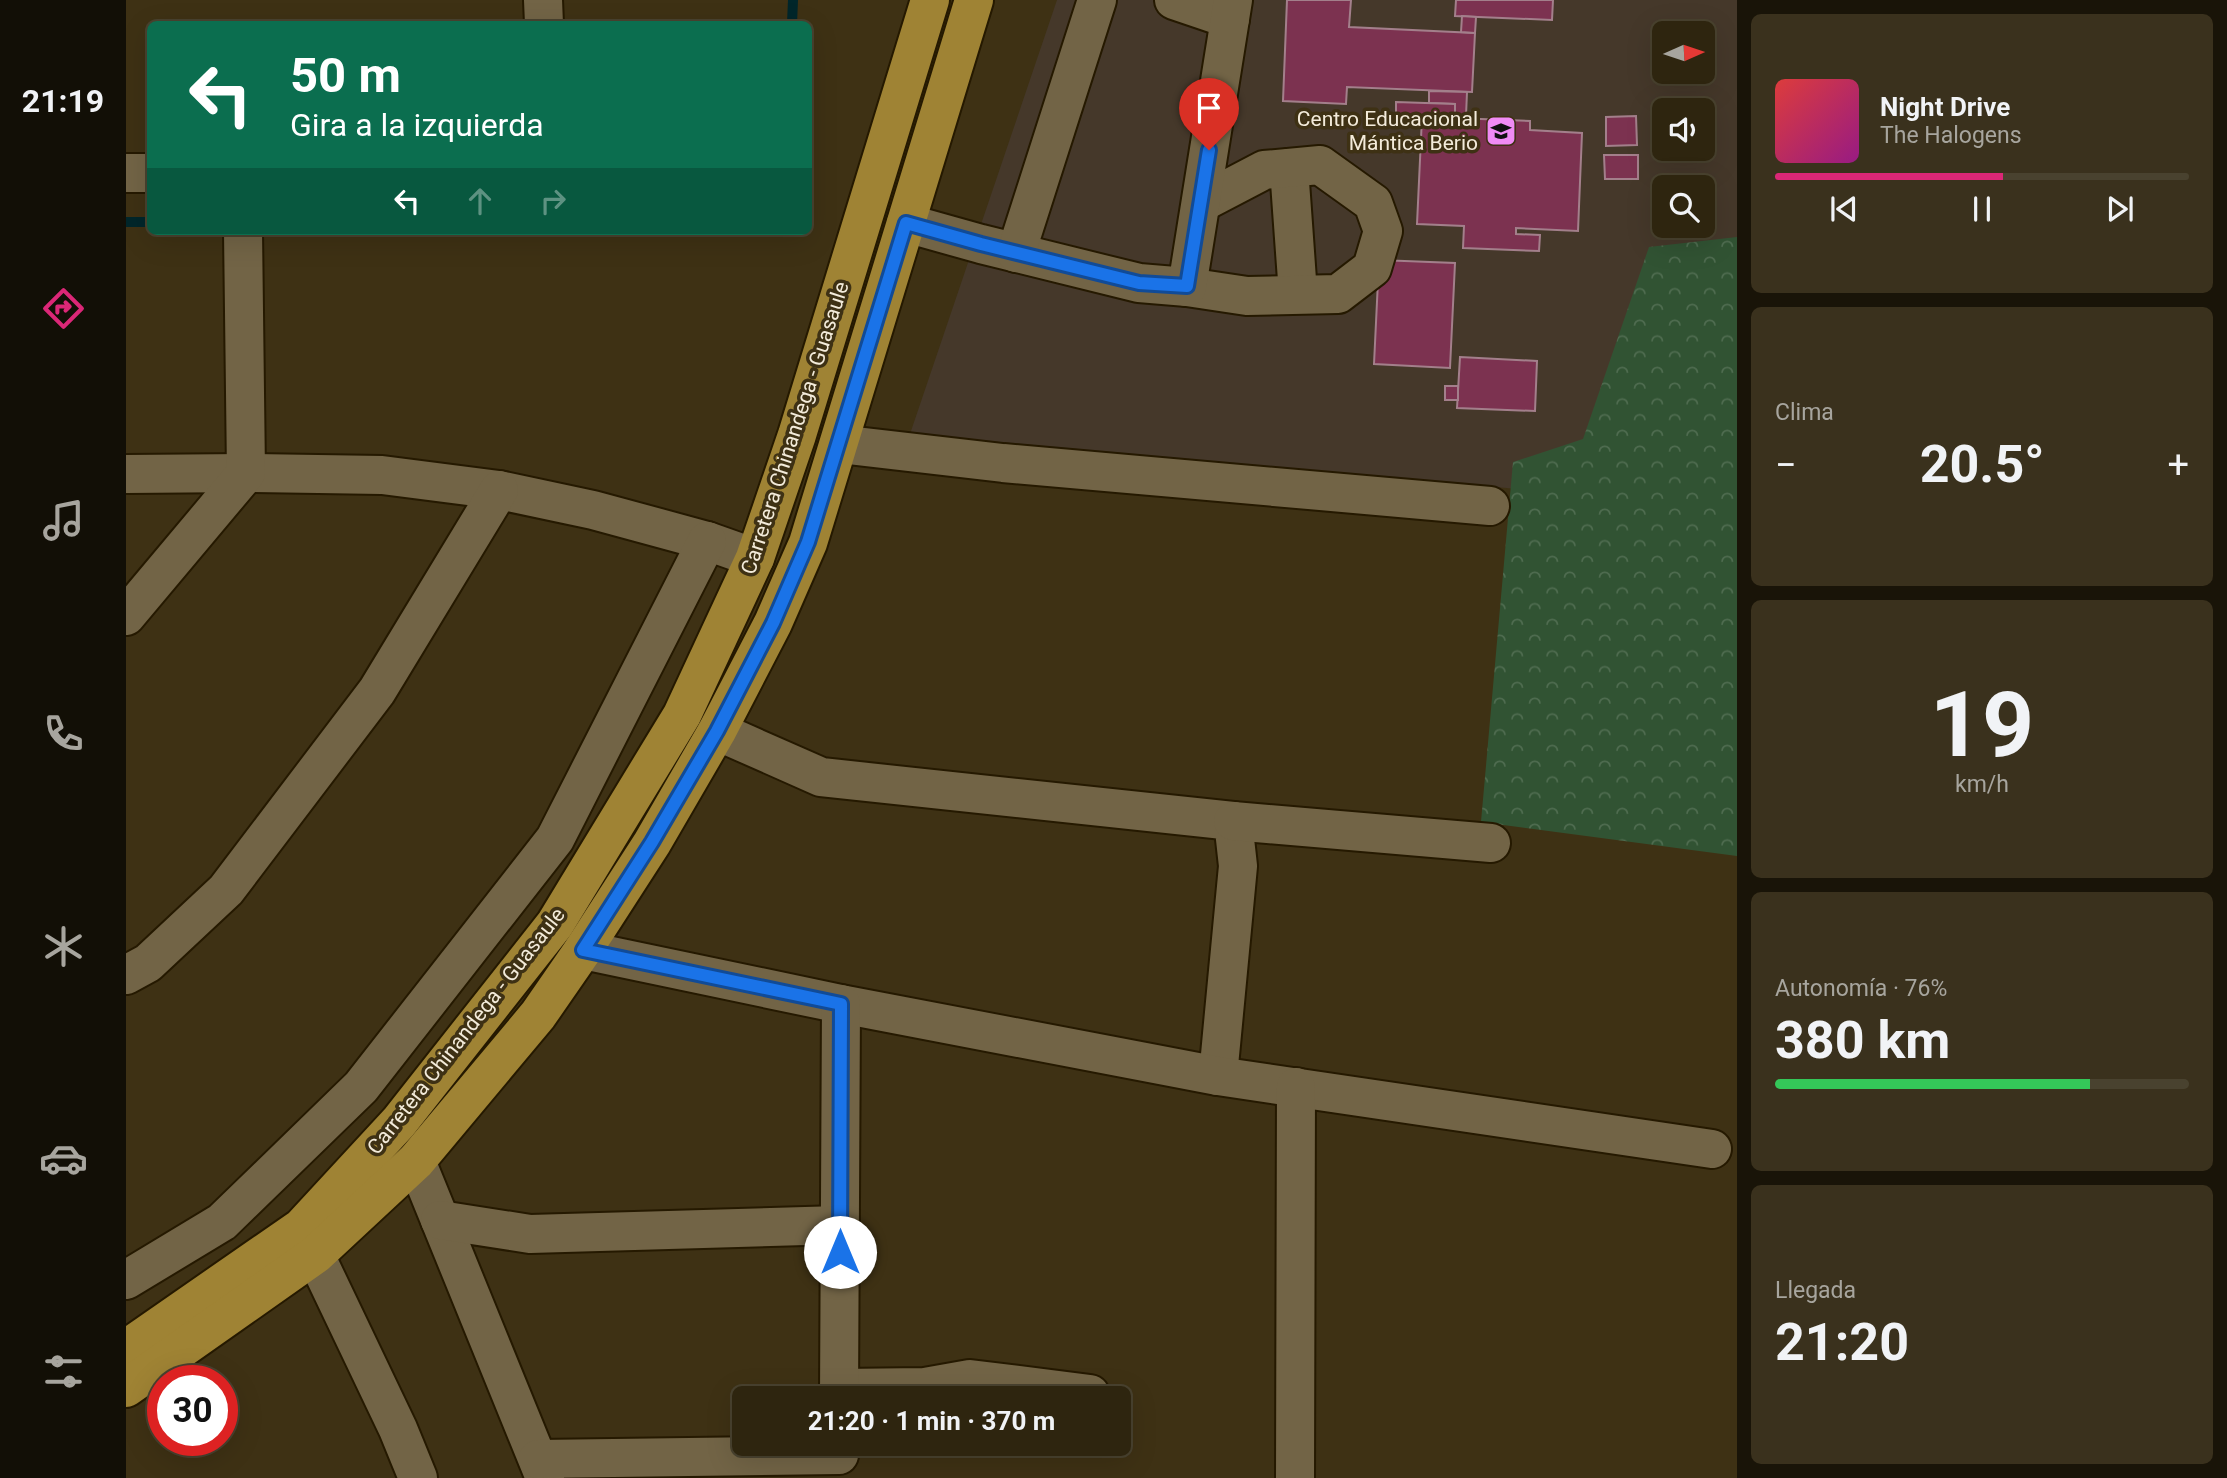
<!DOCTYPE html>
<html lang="es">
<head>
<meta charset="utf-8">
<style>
	body { margin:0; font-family:Roboto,sans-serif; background:#3a311d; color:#f1f3f6; height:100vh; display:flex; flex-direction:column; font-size:26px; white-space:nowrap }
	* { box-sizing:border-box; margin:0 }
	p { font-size:23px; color:#a7a59e }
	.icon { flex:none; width:38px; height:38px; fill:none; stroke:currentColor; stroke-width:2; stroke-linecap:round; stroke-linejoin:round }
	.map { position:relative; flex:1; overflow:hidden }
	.sheet { display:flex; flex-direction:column; gap:14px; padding:14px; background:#191408; width:490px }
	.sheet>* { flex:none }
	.banner { position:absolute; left:21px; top:21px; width:665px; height:214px; border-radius:10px; box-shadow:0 7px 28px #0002,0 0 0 2px #49422f; background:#0b6e4f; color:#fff; overflow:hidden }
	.needle { width:46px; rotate:87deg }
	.fabs { position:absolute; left:1526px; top:21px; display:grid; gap:14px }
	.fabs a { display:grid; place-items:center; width:63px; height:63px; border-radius:10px; background:#2e250f; box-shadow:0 7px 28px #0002,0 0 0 2px #49422f; font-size:35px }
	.speed { position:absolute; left:21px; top:1365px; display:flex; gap:14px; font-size:35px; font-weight:700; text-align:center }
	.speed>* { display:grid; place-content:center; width:91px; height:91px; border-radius:50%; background:#2e250f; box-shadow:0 7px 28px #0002,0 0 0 2px #49422f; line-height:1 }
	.speed .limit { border:10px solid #d22; background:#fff; color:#111 }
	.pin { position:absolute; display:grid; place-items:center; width:60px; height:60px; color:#fff; margin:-72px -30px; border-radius:50% 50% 50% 0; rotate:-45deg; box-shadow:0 0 7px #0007 }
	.pin .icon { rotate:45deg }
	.me { position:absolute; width:77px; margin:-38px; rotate:0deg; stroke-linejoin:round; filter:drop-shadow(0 0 5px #0008) }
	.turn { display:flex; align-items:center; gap:24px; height:147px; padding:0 28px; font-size:32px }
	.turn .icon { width:91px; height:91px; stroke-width:2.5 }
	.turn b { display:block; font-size:49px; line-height:60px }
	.lanes { display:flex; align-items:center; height:66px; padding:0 28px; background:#0003; justify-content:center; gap:35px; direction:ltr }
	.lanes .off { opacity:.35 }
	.big { font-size:52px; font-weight:700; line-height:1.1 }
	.sheet .widget { flex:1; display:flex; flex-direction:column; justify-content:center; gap:10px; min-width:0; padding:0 24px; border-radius:10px; background:#3a311d }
	.sheet .dial { align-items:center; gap:0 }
	.dial b { font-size:91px; line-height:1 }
	.song { display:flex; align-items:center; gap:21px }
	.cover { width:84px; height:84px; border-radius:10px; background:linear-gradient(135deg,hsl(0 70% 55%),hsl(310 70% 35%)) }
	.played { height:7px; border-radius:4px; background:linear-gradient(90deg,#db2777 55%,#49422f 55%) }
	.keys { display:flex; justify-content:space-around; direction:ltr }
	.heat { display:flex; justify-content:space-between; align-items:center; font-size:38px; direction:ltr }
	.charge { height:10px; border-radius:5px; background:linear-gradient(90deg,#34c759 76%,#49422f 0) }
	.trip { position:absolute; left:606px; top:1386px; width:399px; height:70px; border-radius:10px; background:#2e250f; box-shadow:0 7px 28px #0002,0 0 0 2px #49422f; font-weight:700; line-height:70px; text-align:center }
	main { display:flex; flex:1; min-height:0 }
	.dock { display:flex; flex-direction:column; width:126px; justify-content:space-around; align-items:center; background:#120f06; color:#a7a59e }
	.dock .icon { width:49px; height:49px }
	.dock .active { color:#db2777 }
	.dock b { font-size:32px; color:#f1f3f6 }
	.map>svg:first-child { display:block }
</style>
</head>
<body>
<main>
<nav class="dock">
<b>21:19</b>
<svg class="icon active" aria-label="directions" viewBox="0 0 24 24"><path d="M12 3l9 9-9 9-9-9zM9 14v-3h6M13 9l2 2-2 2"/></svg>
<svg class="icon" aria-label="music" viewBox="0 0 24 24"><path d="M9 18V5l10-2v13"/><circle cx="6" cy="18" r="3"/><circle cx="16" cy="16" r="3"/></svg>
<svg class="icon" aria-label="phone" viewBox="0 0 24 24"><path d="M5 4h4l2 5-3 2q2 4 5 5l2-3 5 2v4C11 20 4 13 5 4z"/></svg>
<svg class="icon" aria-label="climate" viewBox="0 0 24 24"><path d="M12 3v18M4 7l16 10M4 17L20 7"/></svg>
<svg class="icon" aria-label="car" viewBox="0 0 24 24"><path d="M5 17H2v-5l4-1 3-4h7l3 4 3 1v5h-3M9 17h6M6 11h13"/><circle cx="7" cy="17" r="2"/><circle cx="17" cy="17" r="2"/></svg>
<svg class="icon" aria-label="filters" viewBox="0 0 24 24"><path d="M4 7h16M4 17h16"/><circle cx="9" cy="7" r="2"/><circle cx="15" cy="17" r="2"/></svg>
</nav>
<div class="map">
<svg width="1611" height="1478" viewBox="0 0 1611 1478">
	<defs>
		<pattern id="forest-crowns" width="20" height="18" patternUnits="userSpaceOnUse" patternTransform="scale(1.75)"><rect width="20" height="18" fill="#315333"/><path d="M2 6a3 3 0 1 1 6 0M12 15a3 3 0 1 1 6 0" fill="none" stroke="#4f6c50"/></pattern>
	</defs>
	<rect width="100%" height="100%" fill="#3e3114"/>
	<path fill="#45382a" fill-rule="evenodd" d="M931,0H1611V509L784,434ZM1538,33H1577V72H1538ZM1538,110H1577V149H1538ZM1538,187H1577V226H1538Z"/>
	<polygon fill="url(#forest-crowns)" points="1611,237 1611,856 1355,822 1387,462 1457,439 1523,247"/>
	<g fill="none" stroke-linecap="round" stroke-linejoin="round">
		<g stroke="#00262a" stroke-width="10">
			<polyline points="666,24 667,0"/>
			<polyline points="0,222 24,222"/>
		</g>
	</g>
	<g fill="#7c3250" stroke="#a37f8b" stroke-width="2">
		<polygon points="1161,0 1225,0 1223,27 1349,33 1346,92 1221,87 1220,104 1157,101"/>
		<polygon points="1330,0 1427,0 1426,20 1329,16"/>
		<polygon points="1336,16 1350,17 1349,33 1335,32"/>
		<polygon points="1303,91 1341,92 1340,116 1329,115 1329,104 1303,103"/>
		<polygon points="1270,102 1329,104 1329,118 1404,121 1404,130 1456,133 1452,231 1390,228 1390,234 1414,235 1413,251 1337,248 1338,226 1291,224 1296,117 1270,115"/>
		<polygon points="1510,116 1511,145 1480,146 1480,117"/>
		<polygon points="1478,155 1512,155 1512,179 1479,179"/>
		<polygon points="1253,260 1329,263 1324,368 1248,364"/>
		<polygon points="1334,357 1411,361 1409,411 1331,408"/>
		<rect x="1319" y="386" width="13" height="14"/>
	</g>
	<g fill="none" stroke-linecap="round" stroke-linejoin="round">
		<g stroke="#251900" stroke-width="42">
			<g id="minor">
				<polyline points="417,0 418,24"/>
				<polyline points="1048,0 1104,19"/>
				<polyline points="1163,168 1172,294"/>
				<polyline points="0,173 24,173"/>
				<polyline points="780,223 855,244 1013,283 1061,287 1121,296 1212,294 1246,268 1257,231 1247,203 1194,165 1138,170 1075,203"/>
				<polyline points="890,253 971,0"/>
				<polyline points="1061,287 1107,0"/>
				<polyline points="713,444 877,463 1364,506"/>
				<polyline points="0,474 120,473 256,475 373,490 467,510 581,541 629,558"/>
				<polyline points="0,616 120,473 117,231"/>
				<polyline points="591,731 695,777 1107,821 1112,866 1092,1076"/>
				<polyline points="1107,821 1365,843"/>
				<polyline points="457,950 715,1004 1092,1076 1586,1149"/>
				<polyline points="0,975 22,963 100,890 251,691 373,490"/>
				<polyline points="290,1161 419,1478"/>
				<polyline points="314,1220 404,1234 714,1225"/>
				<polyline points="189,1255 272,1429 292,1478"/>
				<polyline points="0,1280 96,1222 235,1087 429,839 581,541"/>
				<polyline points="713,1388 799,1387 844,1379 964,1394"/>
				<polyline points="713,1398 715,1004"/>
				<polyline points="412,1459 713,1455"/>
				<polyline points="1169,1478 1170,1087"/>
			</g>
		</g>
		<g stroke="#251900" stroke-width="42">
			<g id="highway">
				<polyline points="0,1349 176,1227 273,1122 429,924 556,715 629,558 671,435 804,0"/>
				<polyline points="0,1388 189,1255 290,1161 412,1015 457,950 526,843 591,731 647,623 682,543 848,0"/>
			</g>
		</g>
		<use href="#minor" stroke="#726446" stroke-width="38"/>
		<use href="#highway" stroke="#9f8334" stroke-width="38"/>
	</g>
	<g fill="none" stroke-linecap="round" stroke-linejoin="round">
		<g stroke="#114b97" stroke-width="18">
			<polyline id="route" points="714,1252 715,1004 457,950 526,842 591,731 647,623 682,542 780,223 855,244 1013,283 1061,286 1083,150"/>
		</g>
		<use href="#route" stroke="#1a73e8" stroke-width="12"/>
	</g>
	<defs>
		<g id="school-square" transform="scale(1.575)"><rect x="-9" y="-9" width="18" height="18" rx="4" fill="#f08bf5" stroke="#3e3114"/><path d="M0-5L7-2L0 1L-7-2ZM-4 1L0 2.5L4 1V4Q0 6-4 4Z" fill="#111"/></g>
	</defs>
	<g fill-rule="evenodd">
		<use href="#school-square" x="1375" y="131"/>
	</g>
	<g text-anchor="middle" stroke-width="7" stroke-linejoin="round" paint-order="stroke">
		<g font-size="21" fill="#f3ebda" stroke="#3e3114" text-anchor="end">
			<text x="1352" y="126">Centro Educacional<tspan x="1352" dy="24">Mántica Berio</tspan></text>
		</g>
		<g font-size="21" fill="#f3ebda" stroke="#3e3114">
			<text transform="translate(669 428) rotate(-72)" y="7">Carretera Chinandega - Guasaule</text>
			<text transform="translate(340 1031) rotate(-52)" y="7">Carretera Chinandega - Guasaule</text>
		</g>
	</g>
</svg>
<div class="fabs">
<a><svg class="needle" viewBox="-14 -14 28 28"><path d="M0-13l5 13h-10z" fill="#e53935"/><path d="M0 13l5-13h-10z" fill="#a7a59e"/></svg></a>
<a><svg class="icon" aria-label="sound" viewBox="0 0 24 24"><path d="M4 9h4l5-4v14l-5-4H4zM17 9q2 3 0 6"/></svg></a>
<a><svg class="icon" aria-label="search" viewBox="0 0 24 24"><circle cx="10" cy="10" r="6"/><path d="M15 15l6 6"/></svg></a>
</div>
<div class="speed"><div class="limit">30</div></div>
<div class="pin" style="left:1083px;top:150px;background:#d93025"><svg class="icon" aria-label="arrive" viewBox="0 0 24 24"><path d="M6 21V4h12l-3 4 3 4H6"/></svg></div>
<svg class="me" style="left:714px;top:1252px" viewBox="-20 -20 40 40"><circle r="19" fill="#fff"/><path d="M0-13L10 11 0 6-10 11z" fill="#1a73e8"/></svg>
<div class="trip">21:20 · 1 min · 370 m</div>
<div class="banner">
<div class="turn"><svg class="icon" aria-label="left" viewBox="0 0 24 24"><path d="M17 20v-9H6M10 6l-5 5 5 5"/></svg><div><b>50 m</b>Gira a la izquierda</div></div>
<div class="lanes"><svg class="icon" aria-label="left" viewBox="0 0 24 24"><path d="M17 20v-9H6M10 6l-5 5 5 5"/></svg><svg class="icon off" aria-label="ahead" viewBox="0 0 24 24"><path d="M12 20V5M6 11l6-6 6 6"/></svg><svg class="icon off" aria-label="right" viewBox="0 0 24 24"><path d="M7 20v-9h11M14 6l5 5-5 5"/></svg></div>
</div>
</div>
<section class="sheet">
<div class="widget">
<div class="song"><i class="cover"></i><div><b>Night Drive</b><p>The Halogens</p></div></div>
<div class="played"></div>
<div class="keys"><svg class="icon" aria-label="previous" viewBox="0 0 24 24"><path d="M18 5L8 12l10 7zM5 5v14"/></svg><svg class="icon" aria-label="pause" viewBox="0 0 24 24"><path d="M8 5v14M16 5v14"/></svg><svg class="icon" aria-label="next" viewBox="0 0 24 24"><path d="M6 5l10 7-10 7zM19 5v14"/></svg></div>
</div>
<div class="widget"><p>Clima</p>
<div class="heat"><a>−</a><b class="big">20.5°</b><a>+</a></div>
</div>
<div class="widget dial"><b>19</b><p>km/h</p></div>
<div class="widget"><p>Autonomía · 76%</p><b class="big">380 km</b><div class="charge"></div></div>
<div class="widget"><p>Llegada</p><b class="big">21:20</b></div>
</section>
</main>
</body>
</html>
